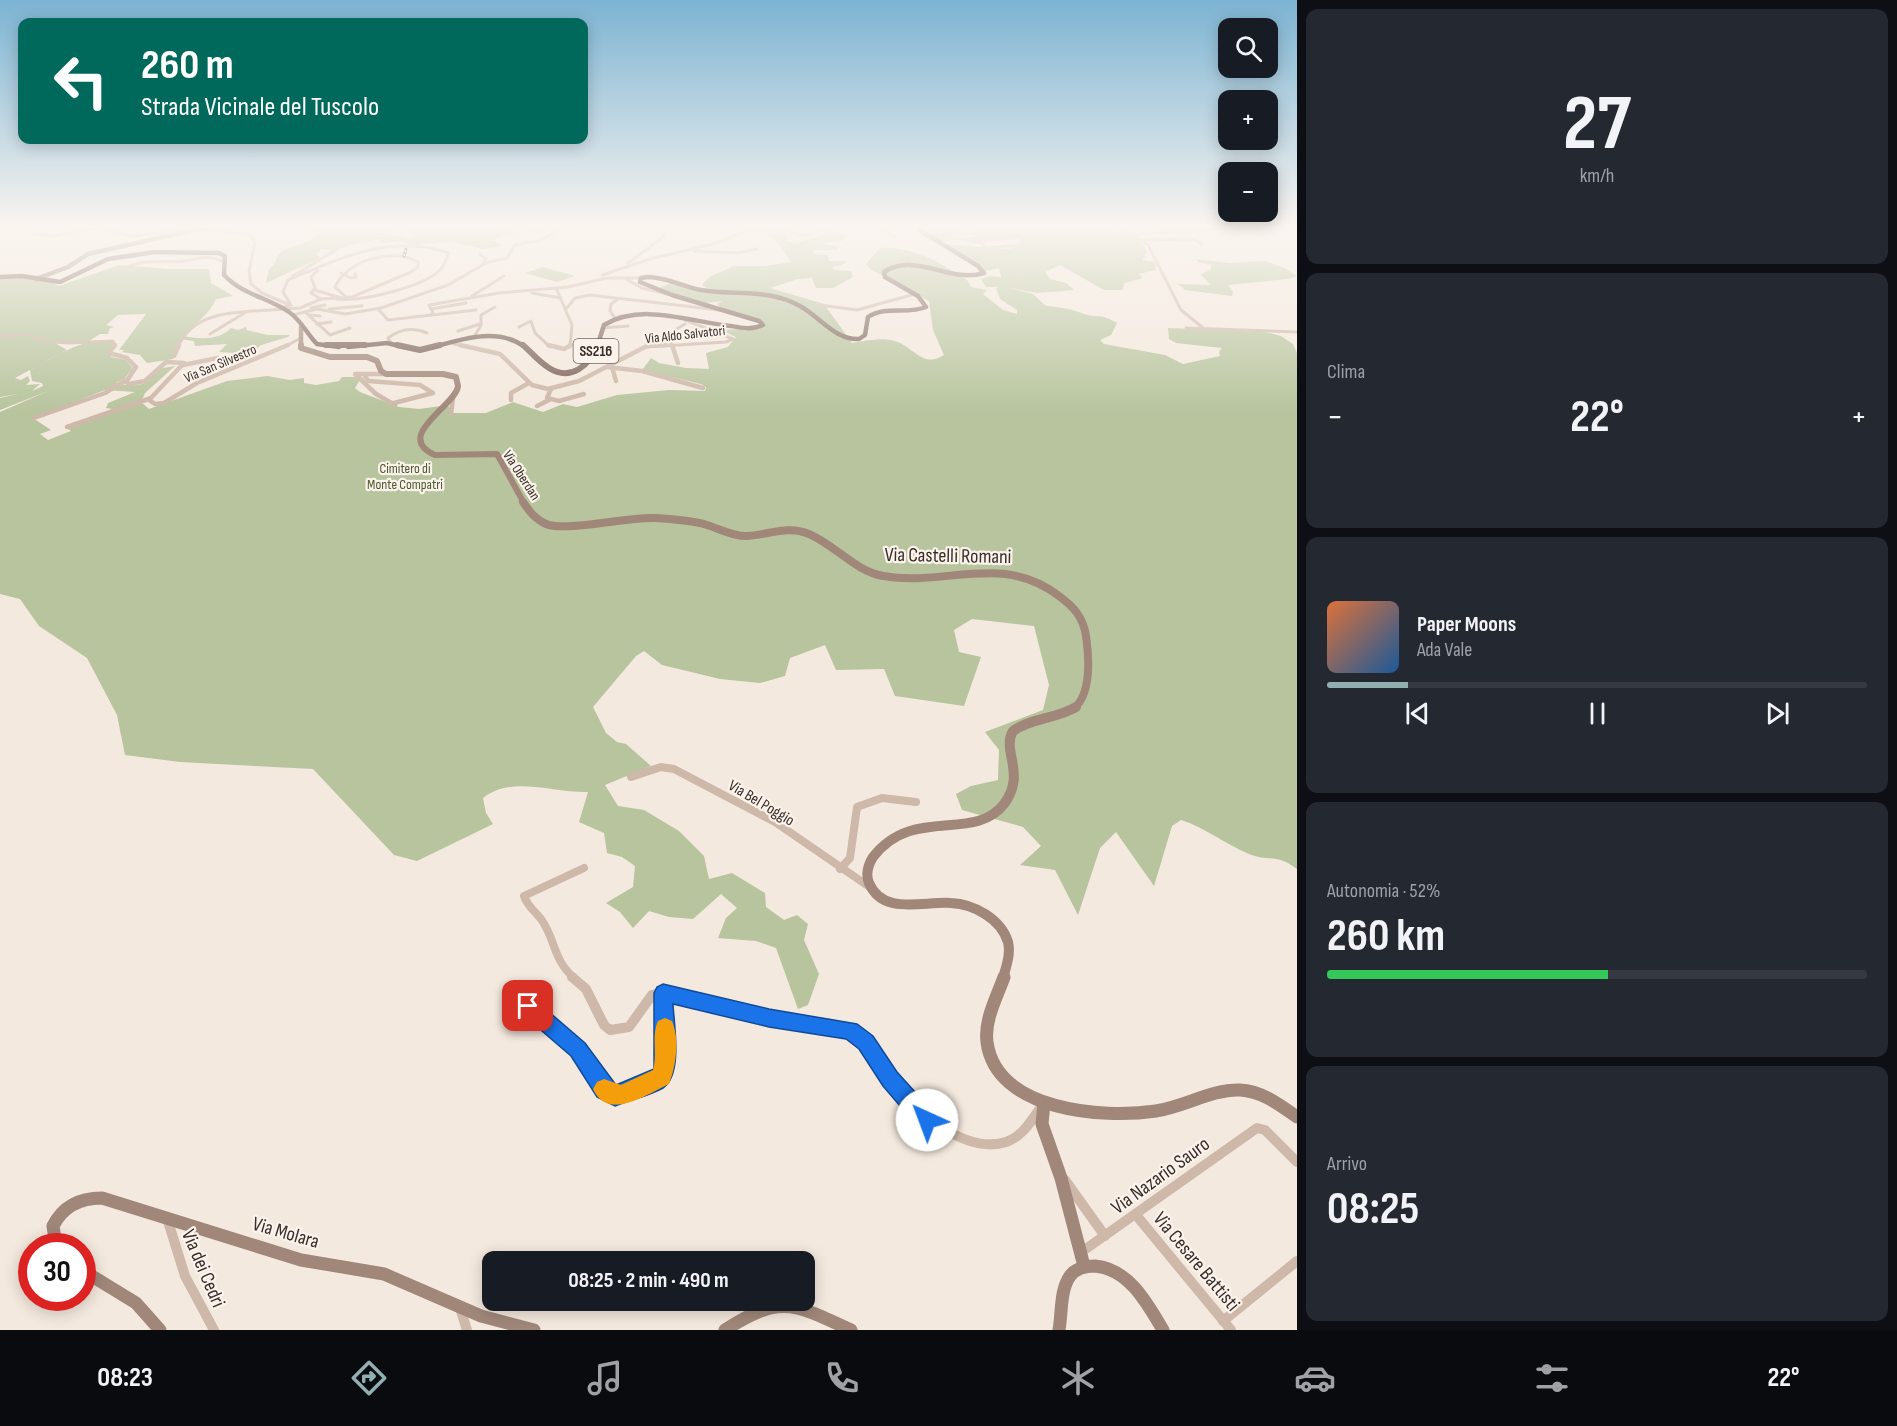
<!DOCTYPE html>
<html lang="it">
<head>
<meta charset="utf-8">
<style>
	body { margin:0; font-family:"Sofia Sans Condensed",sans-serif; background:#242831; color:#f1f3f6; height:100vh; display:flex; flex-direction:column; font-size:22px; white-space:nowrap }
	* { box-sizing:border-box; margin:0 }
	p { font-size:20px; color:#9ea1a6 }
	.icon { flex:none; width:33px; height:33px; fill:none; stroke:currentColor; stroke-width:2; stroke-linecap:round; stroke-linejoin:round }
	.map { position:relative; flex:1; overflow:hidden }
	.drawer { display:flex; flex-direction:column; gap:9px; padding:9px; background:#0d0f14; width:600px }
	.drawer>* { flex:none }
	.hud { position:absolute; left:18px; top:18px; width:570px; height:126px; border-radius:12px; box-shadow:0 3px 15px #0003; background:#00695c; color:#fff; overflow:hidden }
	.tools { position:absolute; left:1218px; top:18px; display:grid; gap:12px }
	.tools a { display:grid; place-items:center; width:60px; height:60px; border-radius:12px; background:#171b24; box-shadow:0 3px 15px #0003; font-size:30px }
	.speed { position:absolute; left:18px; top:1233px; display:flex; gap:12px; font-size:30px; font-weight:700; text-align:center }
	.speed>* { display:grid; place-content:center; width:78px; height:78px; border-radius:50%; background:#171b24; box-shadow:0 3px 15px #0003; line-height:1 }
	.speed .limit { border:9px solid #d22; background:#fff; color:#111 }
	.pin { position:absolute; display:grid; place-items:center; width:51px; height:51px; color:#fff; margin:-26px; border-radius:12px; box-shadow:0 3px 9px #0006 }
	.me { position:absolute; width:66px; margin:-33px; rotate:317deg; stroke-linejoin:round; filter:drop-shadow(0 0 4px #0008) }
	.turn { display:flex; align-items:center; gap:21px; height:126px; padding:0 24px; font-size:27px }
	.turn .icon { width:78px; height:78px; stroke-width:2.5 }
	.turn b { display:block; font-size:42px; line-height:51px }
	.big { font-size:45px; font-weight:700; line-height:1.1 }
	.drawer .tile { flex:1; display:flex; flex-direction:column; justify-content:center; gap:9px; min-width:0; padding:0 21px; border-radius:12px; background:#242831 }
	.drawer .dial { align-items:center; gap:0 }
	.dial b { font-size:78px; line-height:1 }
	.song { display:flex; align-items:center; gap:18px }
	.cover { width:72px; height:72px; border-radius:9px; background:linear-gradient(135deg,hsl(20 70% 55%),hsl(210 70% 35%)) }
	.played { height:6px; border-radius:3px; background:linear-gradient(90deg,#91aeb1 15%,#363941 15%) }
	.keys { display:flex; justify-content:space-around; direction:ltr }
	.heat { display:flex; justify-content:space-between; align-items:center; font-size:33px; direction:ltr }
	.charge { height:9px; border-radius:4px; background:linear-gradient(90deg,#34c759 52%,#363941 0) }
	.trip { position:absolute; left:482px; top:1251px; width:333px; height:60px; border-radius:12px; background:#171b24; box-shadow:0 3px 15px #0003; font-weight:700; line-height:60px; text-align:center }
	.menu { display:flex; height:96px; justify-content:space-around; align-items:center; background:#090b0e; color:#9ea1a6 }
	.menu .icon { width:42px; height:42px }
	.menu .on { color:#91aeb1 }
	.menu b { font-size:27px; color:#f1f3f6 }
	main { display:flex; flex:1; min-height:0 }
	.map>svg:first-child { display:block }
</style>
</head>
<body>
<main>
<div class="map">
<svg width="1297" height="1330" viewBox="0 0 1297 1330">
	<rect width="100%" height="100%" fill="#f4e9de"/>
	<g fill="#b7c49d" fill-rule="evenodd">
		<path d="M382,226L387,231L331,250L322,249L316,254L320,258L266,283L269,269C277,264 276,254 284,250C298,243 309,246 319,232L299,229L303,227Z"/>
		<polygon points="409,226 542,226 543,233 524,233 527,230 524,228 516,230 518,234 504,235 493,240 503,246 483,249 451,242 412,245 400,241 381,243 380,239 350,244 389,234 409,238 419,236 400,229"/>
		<path d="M927,226H949L968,233L972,232L961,227L1101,226C1119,230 1139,233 1147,252L1144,256L1149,257L1143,258V260L1155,262L1156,270L1138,274L1143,278L1124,283L1123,290H1104L1060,265L1045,272L1050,279L1066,283L1074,290L1038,293L1009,288L1033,294L1046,306C1061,307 1071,309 1084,314C1098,319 1099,312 1117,323L1111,335L1100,340L1104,344L1165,355L1183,364L1220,356L1219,352L1222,348L1176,343L1169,339L1168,328L1265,332L1281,336L1293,344L1297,353V869C1276,853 1269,862 1249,854C1225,844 1206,828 1181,820L1172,826L1154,886L1116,832L1100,848L1078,915L1055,870L1020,865L1041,846L1023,827L962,810L956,794L971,786L998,780L999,750L985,732L1043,710L1049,685L1034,626L972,619L954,630L959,652L981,657L964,706L895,696L884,669L836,670L825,645L790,658L785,676L760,683L720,679L662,665L644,651L636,656L593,707L606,733L617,742L626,744L651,766L605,785L618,806L644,810L679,831L704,856L709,879L732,873L765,893L766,907L784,920L797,915L808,924L804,940L819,974L808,1005L798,1009L776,948L756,941L718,938L726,918L737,908L721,894L693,919L669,917L649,911L633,928L620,912L606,903L633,887L635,866L622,857L607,853L604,833L579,822L588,792C553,793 512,775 483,798L486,813L493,824L417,861L394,855L313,769L180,762L125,755L117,715L87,658L39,626L20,599L0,594V412L48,391L0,410V398L18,394L0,397V279L38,276L59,286L119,265L170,269H209L211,283L233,296L216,299C202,329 181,322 173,359L147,363L140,355L122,352L124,350H119L146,314L118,315L106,325L115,327L110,328L108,334H100L89,341L55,343L67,350L15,378L21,380L28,376L30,381L26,385L40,384L32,391L43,386L42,383L32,381L30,370C52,359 88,333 114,343L111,357L126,360L133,368L125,378L116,383C133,387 149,388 157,369L175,366L145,393L141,402L149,409L227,381L267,376L290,380L304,378V383L316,385L339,381L342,377H355L360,380L355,388L360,392L399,407L419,409L448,405L453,413H486L513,402L543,412L563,404L577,407L617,395L669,390L705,391L706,387L701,384L642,370L651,358L659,363L686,368L709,369L706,353L728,347L736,337L720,330L761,328L766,324L720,307L717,304L722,301L706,303L657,289L671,283L708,289L702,285C710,273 722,273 733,266H764L792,262C782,252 779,240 766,235L768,230H785L788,242C801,243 817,238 828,231L846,236L842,241L821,243L839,247L837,250H813V254L828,255L829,261H847L842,265L832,267L834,270L851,271L853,277L833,288H816L812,278L798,279L770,288L824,304L852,343C864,341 883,337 895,341C914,347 923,369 944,355L933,330L929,301L870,269L866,264L880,248C913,246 942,263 968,281L971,287L987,290L983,294L1003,310L1017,314V310L1000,299L996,288L999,287H986L981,279L991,276L1001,277L999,268L986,271L945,244L1009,249L1021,245L1019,239L983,242L965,238L976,236L960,234L937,239L924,230ZM105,390L135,392L108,403L106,408L112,409L108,414L68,429L71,431L48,440L40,434L51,430L33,418Z"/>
		<polygon points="1196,259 1230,263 1265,261 1285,268 1297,276 1289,279 1228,285 1233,292 1232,296 1185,290 1178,284 1211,285 1201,275 1211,269 1211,265 1198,262"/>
		<polygon points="543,267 575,276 557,282 525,273"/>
		<path d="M246,327L247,330L268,335H290L288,337L261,345L250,354L219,352L227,344L195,346L194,341L180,339L182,336C199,339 218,341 231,328L238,330Z"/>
	</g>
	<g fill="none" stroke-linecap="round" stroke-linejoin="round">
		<g stroke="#cdb8a9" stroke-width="3">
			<polyline points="26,226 31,233 53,236 97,228 132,236 191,229 250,234"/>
			<polyline points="245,226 255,242 249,271 251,284 262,293 290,305"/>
			<polyline points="872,226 894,236"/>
			<polyline points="1120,226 1148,245 1181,310 1207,331"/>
			<polyline points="1134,234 1217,229 1211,226"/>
			<polyline points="936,240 955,238 982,243 985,248 1022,245"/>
			<polyline points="1143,240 1193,239 1202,244"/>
			<polyline points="694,251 737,253 757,249"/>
			<polyline points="480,254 486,259 483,264"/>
			<polyline points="628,263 662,238 668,226"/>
			<path d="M122,270C142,258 160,263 182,261C198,259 210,254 224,262"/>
			<polyline points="318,270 311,277 315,288 311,293 321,299"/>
			<polyline points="341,273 351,278 356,277 355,274"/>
			<polyline points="602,275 650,259 713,244 746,231 783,228 802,236 839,226"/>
			<polyline points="293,276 342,246 406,226"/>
			<polyline points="626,279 642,288 667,294"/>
			<polyline points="556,288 572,325 570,347"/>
			<polyline points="315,290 338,297"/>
			<polyline points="532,293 561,298"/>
			<polyline points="472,296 504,276"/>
			<polyline points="820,305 857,310 915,294"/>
			<path d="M281,308L291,305L283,292L288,280C341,258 390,233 449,253C446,258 445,265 440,270C423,287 361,302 337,299"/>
			<polyline points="311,308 325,305"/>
			<path d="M284,309L300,308L321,299L352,297L411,272L418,267V262C393,247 347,260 335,287L346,297"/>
			<polyline points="329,309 362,306"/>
			<polyline points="378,309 388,320 431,315 433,312 429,305 499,293 568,287 606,278 641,278"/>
			<polyline points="431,309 466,303"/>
			<polyline points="566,309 575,298 590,295 719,310"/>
			<polyline points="305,312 330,335 350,328"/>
			<polyline points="293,315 317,309 345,314 381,308 448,285 486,263 507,258 515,245 542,240 564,226"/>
			<polyline points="309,315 320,316"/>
			<polyline points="432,315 476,310"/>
			<polyline points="615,318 610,311 611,304 618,299"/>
			<polyline points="685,320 733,339"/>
			<polyline points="317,324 331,322"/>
			<polyline points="519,327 531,321 535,333 550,347"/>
			<polyline points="602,328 628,326"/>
			<polyline points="1186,328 1297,332"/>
			<polyline points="458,331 480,324"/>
			<polyline points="210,334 246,312"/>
			<polyline points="0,336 25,334 52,342 69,343 113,341 115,347"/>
			<polyline points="474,337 481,325 481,315 495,307"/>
			<path d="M391,343L388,338C400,329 413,327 427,333"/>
			<polyline points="451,343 467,347"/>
			<path d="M178,347C194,307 246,313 283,309"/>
			<polyline points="284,347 301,338"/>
			<polyline points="646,347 726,342 733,339"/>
			<polyline points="672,347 668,334 685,324"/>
		</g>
		<g stroke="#cdb8a9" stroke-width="4.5">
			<polyline points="115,345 109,353 127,358 136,367 126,382 129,384 145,381 166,362 184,363 149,400 155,404 164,403 197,383 288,345"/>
			<polyline points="460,345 500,354 532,385 548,389 579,381 647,346 666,345"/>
			<polyline points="548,345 564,349 571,345"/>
			<polyline points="672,345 678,363"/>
			<polyline points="174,356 179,345"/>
			<polyline points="183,365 218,358"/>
			<polyline points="607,367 642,371 703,388"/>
			<polyline points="612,367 616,381"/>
			<polyline points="386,374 355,374 376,394 395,405"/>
			<polyline points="367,375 365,377 369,381 420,385 433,393 394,403"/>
			<polyline points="551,389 547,398 559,401 584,394"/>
			<polyline points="511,400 511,393 529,383"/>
			<polyline points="537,406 549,400"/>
			<polyline points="451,414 453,398"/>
			<polyline points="34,418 105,393 126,380"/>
			<polyline points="67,427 151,398"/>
		</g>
		<g stroke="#cdb8a9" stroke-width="8">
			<polyline points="631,777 661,767 674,769 775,822 871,888"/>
			<polyline points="840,869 850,858 857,807 882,798 916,802"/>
			<path d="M574,978C552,958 556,940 541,919C535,911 527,906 524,896L584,868"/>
		</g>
		<g stroke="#cdb8a9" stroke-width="10">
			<polyline points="572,977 586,989 604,1025 610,1030 629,1027 652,995 663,993"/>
			<path d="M524,1003L578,1050L605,1090L615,1095L655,1081L663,1075L666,1062L663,993C700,1001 737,1013 775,1019C800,1023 833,1019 856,1032C872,1042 880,1065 890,1080C913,1110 965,1155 1006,1142C1022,1137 1032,1120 1041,1107"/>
			<polyline points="1065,1180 1105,1236"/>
			<polyline points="1136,1215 1231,1330"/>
			<polyline points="167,1218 185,1276 214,1330"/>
			<polyline points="1080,1253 1257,1128 1265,1130 1297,1162"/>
			<polyline points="460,1308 467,1330"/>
			<polyline points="1223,1321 1297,1261"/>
		</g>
		<g stroke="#a0877a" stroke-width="4.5">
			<polyline points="36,279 68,267 88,254 212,226"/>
			<polyline points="301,327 301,347"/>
		</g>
		<path stroke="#a0877a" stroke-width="6" d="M301,345V348L330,357H367L377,361L381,371L386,374H443L456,377C456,378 458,385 458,386C457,405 392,436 435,455L497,454L524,503"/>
		<path stroke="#a0877a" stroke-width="8" d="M523,502C529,511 535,519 546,524C564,532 627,517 654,518C671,519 690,520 707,525C720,529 732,536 746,536C769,535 787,525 809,534C835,545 855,571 883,576C946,587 1002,552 1059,596C1074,607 1083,617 1086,636C1089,656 1092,695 1073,709"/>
		<path stroke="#a0877a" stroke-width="10" d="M1003,978C1006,967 1011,954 1008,942C1001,919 974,904 951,903C923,901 883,916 869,883C865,873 868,865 873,857C913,805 974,843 1004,804C1027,773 1001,751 1013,731C1031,718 1056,719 1076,707"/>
		<g stroke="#a0877a" stroke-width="13">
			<path d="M1004,977C997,997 984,1020 987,1042C996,1111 1103,1119 1156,1111C1184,1107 1212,1089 1240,1090C1262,1091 1280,1105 1297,1117"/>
			<polyline points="1044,1103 1042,1124 1061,1178 1084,1266"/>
			<path d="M56,1246L53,1226C63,1206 80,1198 102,1198L301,1260L384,1274L481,1316L534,1330"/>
			<polyline points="82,1270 136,1303 160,1330"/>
			<path d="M725,1330C781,1294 794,1304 851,1330"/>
			<path d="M1059,1330C1062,1313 1060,1290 1070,1276C1076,1268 1085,1266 1095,1266C1129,1269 1147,1303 1163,1330"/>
		</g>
		<g stroke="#7c645a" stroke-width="4.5">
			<polyline points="967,226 1006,226"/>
			<path d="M0,277L22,276L60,282L108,259L155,252L219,253L225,256L224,275C243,295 267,297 289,312C301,320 307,334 317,344L339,347"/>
			<polyline points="348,347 387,343 404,347"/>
			<path d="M434,347C462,339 498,327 525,347"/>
			<path d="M597,347L604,325C642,302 690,322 731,326C742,328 752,330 763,325L759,321L672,295L640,282L641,278L648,277C667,277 683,287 701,290C737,296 767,288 800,306C820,317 835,340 859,339L865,335L868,317C886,305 907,315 926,307L918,296L885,277L884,272C917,251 949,284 984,273L978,266L924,233L919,229L921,226"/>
		</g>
		<g stroke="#7c645a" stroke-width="6">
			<polyline points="326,345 365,345"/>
			<polyline points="397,345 420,350 440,345"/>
			<path d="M523,345C531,352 539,362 549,368C571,382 590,365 597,345"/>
		</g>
		<g stroke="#392e29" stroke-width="3">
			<polyline id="rail" points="404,256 406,249"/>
		</g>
		<use href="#rail" stroke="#fbf3eb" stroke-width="1.5" stroke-dasharray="2" stroke-linecap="butt"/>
	</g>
	<linearGradient id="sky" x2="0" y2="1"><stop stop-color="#7cb3d2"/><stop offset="0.55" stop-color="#faf5f0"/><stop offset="1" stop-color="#faf5f0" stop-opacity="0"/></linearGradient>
	<rect width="1297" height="412" fill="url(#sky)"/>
	<path fill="#1a73e8" stroke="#114b97" stroke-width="1.5" d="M663,984L769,1009L857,1024L873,1036L897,1072L934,1113L937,1120L934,1128L927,1131L919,1128L883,1086L859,1049L846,1039L769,1027L673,1004C674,1025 683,1075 663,1088C649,1096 630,1100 615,1106L597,1097L571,1056L521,1013L518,1006L521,1000L528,998L535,1000L585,1043L616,1085L654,1069V993L657,987Z"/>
	<path fill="#f59e0b" d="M665,1018L672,1021C680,1040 676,1066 669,1084C647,1094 608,1122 593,1089L597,1082L604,1079L621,1085L653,1070C658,1054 651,1036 658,1021Z"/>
	<g text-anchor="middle" stroke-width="4.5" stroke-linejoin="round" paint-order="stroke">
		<g font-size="14" fill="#392e29" stroke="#fbf3eb">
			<text transform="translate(685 334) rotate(-6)" y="5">Via Aldo Salvatori</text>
			<text transform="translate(220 363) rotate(-23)" y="5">Via San Silvestro</text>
			<text transform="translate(522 475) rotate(57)" y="5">Via Oberdan</text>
		</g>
		<g font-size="14" fill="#49592c" stroke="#fbf3eb">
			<text x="405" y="473">Cimitero di<tspan x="405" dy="16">Monte Compatri</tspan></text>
		</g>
		<rect fill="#fbf3eb" stroke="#736963" stroke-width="1.5" x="573.5" y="339" width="45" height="24" rx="4.5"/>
		<g font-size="15" font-weight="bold" fill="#392e29">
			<text x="596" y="356">SS216</text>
		</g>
		<g font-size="16" fill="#392e29" stroke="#fbf3eb">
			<text transform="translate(762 802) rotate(31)" y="6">Via Bel Poggio</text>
		</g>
		<g font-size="20" fill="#392e29" stroke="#fbf3eb">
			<text transform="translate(948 555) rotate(1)" y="7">Via Castelli Romani</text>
			<text transform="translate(1160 1175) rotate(-36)" y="7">Via Nazario Sauro</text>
			<text transform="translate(286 1232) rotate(16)" y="7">Via Molara</text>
			<text transform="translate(1197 1261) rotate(50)" y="7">Via Cesare Battisti</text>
			<text transform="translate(204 1268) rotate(67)" y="7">Via dei Cedri</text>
		</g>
	</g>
</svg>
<div class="tools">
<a><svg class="icon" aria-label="search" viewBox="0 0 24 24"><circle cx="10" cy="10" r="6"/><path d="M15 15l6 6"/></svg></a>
<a>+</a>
<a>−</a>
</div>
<div class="speed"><div class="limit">30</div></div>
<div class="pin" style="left:528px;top:1006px;background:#d93025"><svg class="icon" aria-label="arrive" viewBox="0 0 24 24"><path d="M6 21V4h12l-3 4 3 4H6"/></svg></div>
<svg class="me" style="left:927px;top:1120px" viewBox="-20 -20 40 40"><circle r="19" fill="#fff"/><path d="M0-13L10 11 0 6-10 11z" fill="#1a73e8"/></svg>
<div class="trip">08:25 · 2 min · 490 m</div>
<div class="hud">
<div class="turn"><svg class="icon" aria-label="left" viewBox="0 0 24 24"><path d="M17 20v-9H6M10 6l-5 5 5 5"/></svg><div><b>260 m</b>Strada Vicinale del Tuscolo</div></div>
</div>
</div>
<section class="drawer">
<div class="tile dial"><b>27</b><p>km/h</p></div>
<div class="tile"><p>Clima</p>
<div class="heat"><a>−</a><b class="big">22°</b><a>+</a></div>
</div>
<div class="tile">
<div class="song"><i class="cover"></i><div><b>Paper Moons</b><p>Ada Vale</p></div></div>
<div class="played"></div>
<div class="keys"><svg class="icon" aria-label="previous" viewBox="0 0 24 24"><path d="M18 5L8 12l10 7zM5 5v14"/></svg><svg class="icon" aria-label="pause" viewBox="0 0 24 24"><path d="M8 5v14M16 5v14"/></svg><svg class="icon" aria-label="next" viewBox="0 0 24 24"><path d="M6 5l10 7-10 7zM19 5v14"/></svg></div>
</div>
<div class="tile"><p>Autonomia · 52%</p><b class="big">260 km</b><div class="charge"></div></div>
<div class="tile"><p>Arrivo</p><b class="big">08:25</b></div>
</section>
</main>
<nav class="menu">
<b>08:23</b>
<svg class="icon on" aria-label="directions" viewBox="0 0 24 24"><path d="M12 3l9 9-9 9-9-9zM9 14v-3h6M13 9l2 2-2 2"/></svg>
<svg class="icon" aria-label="music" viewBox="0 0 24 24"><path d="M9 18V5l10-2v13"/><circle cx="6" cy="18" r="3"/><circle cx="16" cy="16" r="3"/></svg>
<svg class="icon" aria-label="phone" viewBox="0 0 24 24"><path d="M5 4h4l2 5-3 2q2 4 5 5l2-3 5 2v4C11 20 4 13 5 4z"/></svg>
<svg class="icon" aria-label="climate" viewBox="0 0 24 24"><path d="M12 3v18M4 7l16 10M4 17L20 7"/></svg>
<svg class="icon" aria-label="car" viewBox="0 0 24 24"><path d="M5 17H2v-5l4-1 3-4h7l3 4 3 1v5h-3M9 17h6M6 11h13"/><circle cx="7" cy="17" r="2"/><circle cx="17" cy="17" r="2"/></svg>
<svg class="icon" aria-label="filters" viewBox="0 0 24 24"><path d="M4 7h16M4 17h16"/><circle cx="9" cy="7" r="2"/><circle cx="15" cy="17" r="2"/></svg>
<b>22°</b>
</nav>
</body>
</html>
